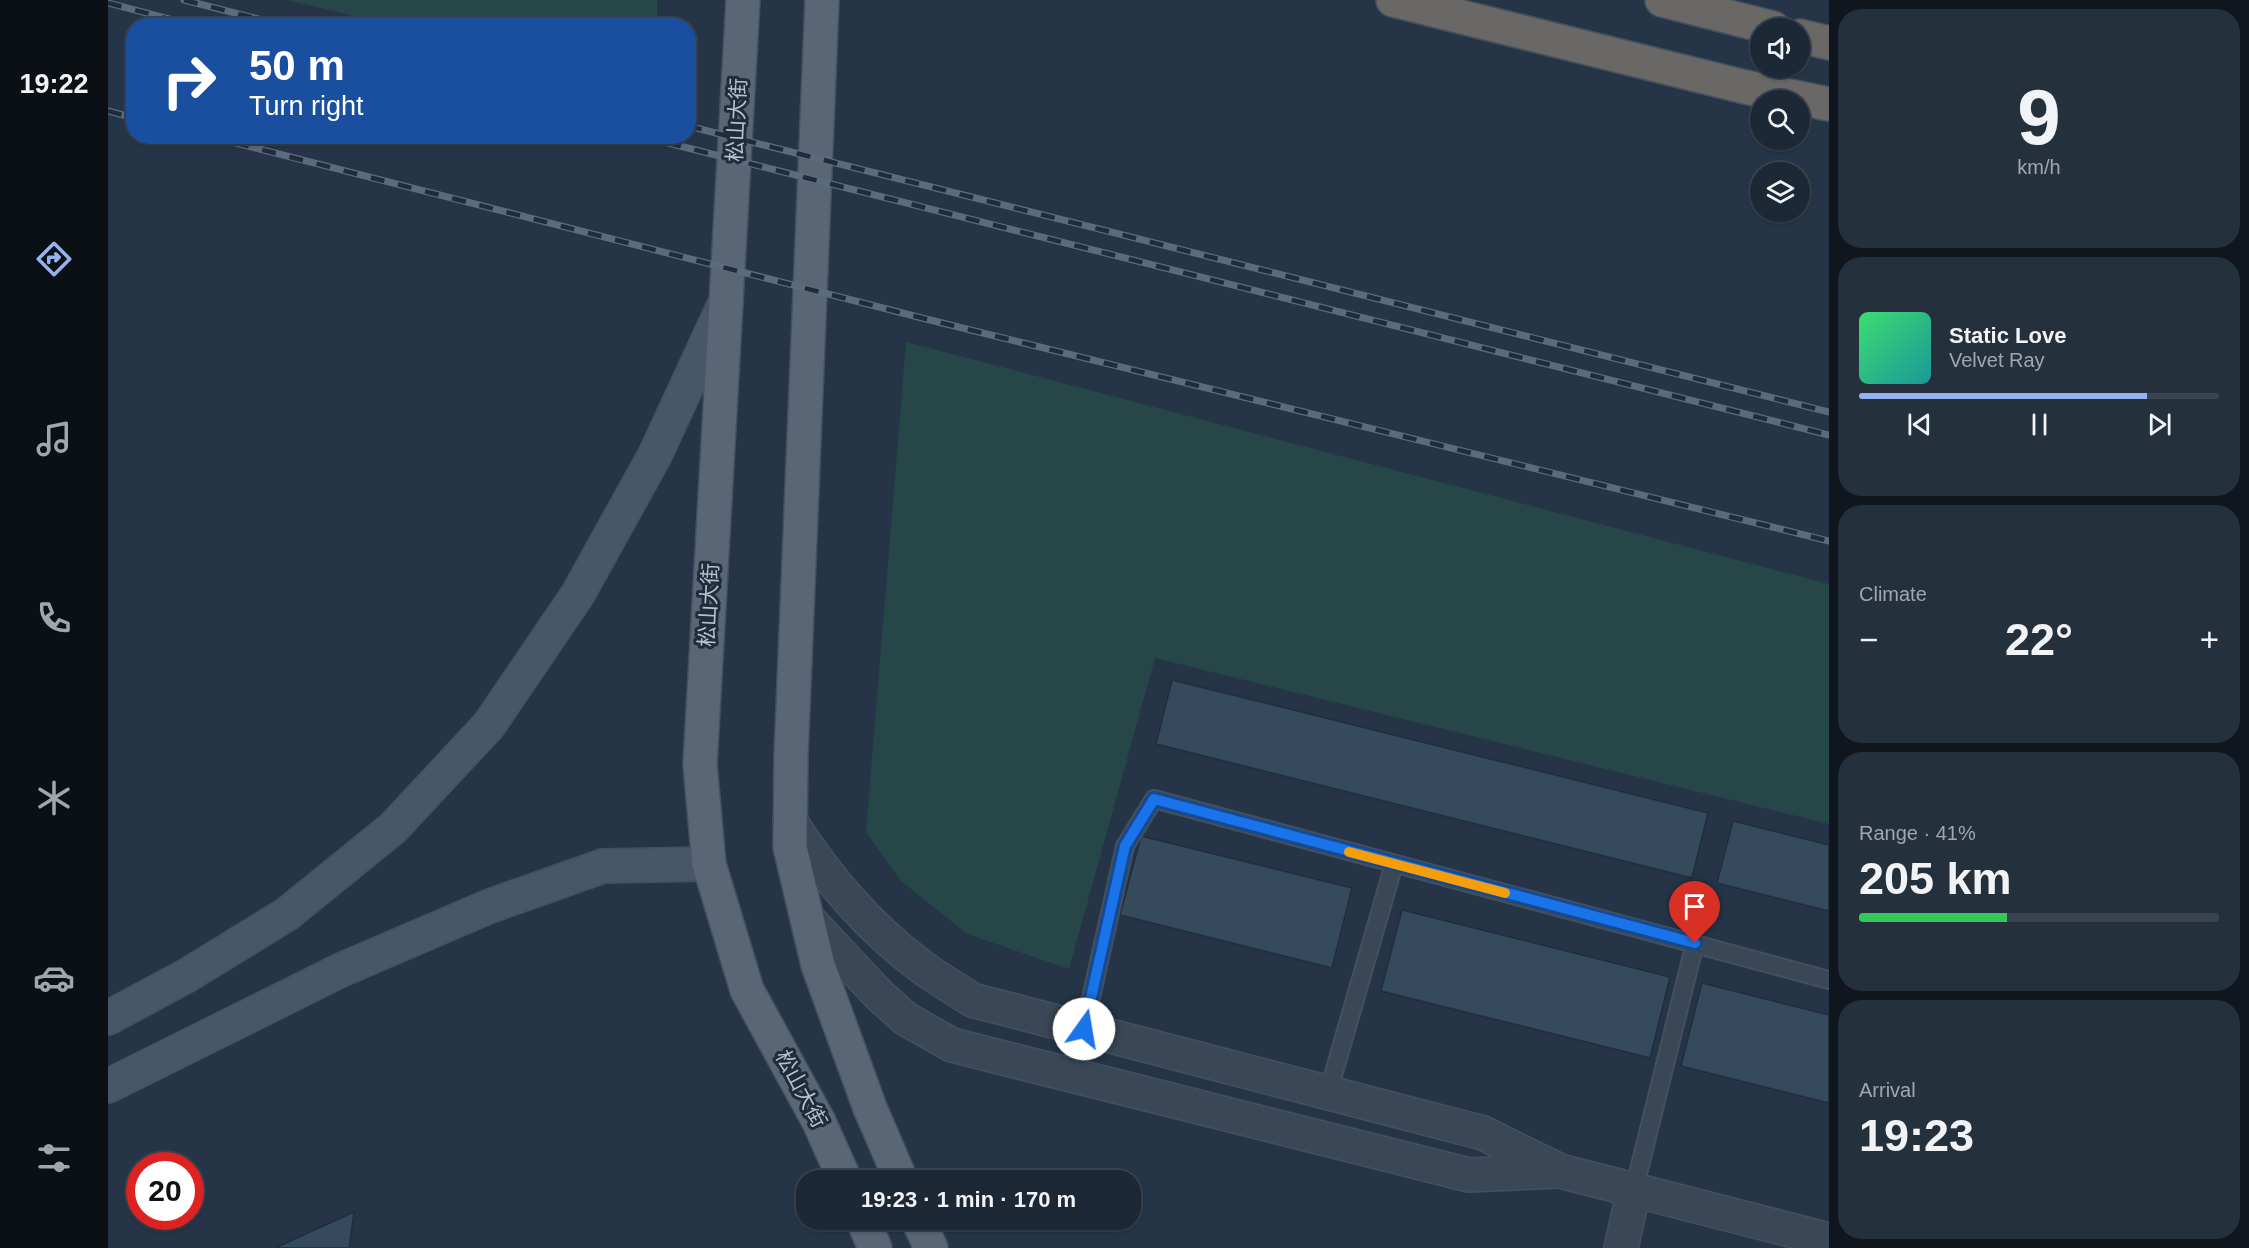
<!DOCTYPE html>
<html lang="en">
<head>
<meta charset="utf-8">
<style>
	body { margin:0; font-family:Arial,"Noto Sans SC",sans-serif; background:#25303d; color:#f1f3f6; height:100vh; display:flex; flex-direction:column; font-size:22px; white-space:nowrap }
	* { box-sizing:border-box; margin:0 }
	p { font-size:20px; color:#a0a6ad }
	.icon { flex:none; width:33px; height:33px; fill:none; stroke:currentColor; stroke-width:2; stroke-linecap:round; stroke-linejoin:round }
	.map { position:relative; flex:1; overflow:hidden }
	.drawer { display:flex; flex-direction:column; gap:9px; padding:9px; background:#0f161d; width:420px }
	.drawer>* { flex:none }
	.banner { position:absolute; left:18px; top:18px; width:570px; height:126px; border-radius:24px; box-shadow:0 2px 4px #0004,0 0 0 2px #3a4450; background:#1a4fa0; color:#fff; overflow:hidden }
	.buttons { position:absolute; left:1642px; top:18px; display:grid; gap:12px }
	.buttons a { display:grid; place-items:center; width:60px; height:60px; border-radius:50%; background:#1c2835; box-shadow:0 2px 4px #0004,0 0 0 2px #3a4450; font-size:30px }
	.speed { position:absolute; left:18px; top:1152px; display:flex; gap:12px; font-size:30px; font-weight:700; text-align:center }
	.speed>* { display:grid; place-content:center; width:78px; height:78px; border-radius:50%; background:#1c2835; box-shadow:0 2px 4px #0004,0 0 0 2px #3a4450; line-height:1 }
	.speed .limit { border:9px solid #d22; background:#fff; color:#111 }
	.pin { position:absolute; display:grid; place-items:center; width:51px; height:51px; color:#fff; margin:-62px -26px; border-radius:50% 50% 50% 0; rotate:-45deg; box-shadow:0 0 6px #0007 }
	.pin .icon { rotate:45deg }
	.me { position:absolute; width:66px; margin:-33px; rotate:13deg; stroke-linejoin:round; filter:drop-shadow(0 0 4px #0008) }
	.turn { display:flex; align-items:center; gap:21px; height:126px; padding:0 24px; font-size:27px }
	.turn .icon { width:78px; height:78px; stroke-width:2.5 }
	.turn b { display:block; font-size:42px; line-height:51px }
	.big { font-size:45px; font-weight:700; line-height:1.1 }
	.drawer .card { flex:1; display:flex; flex-direction:column; justify-content:center; gap:9px; min-width:0; padding:0 21px; border-radius:24px; background:#25303d }
	.drawer .dial { align-items:center; gap:0 }
	.dial b { font-size:78px; line-height:1 }
	.song { display:flex; align-items:center; gap:18px }
	.cover { width:72px; height:72px; border-radius:9px; background:linear-gradient(135deg,hsl(140 70% 55%),hsl(180 70% 35%)) }
	.played { height:6px; border-radius:3px; background:linear-gradient(90deg,#95b2f1 80%,#3a4450 80%) }
	.keys { display:flex; justify-content:space-around; direction:ltr }
	.heat { display:flex; justify-content:space-between; align-items:center; font-size:33px; direction:ltr }
	.charge { height:9px; border-radius:4px; background:linear-gradient(90deg,#34c759 41%,#3a4450 0) }
	.trip { position:absolute; left:688px; top:1170px; width:345px; height:60px; border-radius:24px; background:#1c2835; box-shadow:0 2px 4px #0004,0 0 0 2px #3a4450; font-weight:700; line-height:60px; text-align:center }
	main { display:flex; flex:1; min-height:0 }
	.tabs { display:flex; flex-direction:column; width:108px; justify-content:space-around; align-items:center; background:#0b1015; color:#a0a6ad }
	.tabs .icon { width:42px; height:42px }
	.tabs .active { color:#95b2f1 }
	.tabs b { font-size:27px; color:#f1f3f6 }
	.map>svg:first-child { display:block }
</style>
</head>
<body>
<main>
<nav class="tabs">
<b>19:22</b>
<svg class="icon active" aria-label="directions" viewBox="0 0 24 24"><path d="M12 3l9 9-9 9-9-9zM9 14v-3h6M13 9l2 2-2 2"/></svg>
<svg class="icon" aria-label="music" viewBox="0 0 24 24"><path d="M9 18V5l10-2v13"/><circle cx="6" cy="18" r="3"/><circle cx="16" cy="16" r="3"/></svg>
<svg class="icon" aria-label="phone" viewBox="0 0 24 24"><path d="M5 4h4l2 5-3 2q2 4 5 5l2-3 5 2v4C11 20 4 13 5 4z"/></svg>
<svg class="icon" aria-label="climate" viewBox="0 0 24 24"><path d="M12 3v18M4 7l16 10M4 17L20 7"/></svg>
<svg class="icon" aria-label="car" viewBox="0 0 24 24"><path d="M5 17H2v-5l4-1 3-4h7l3 4 3 1v5h-3M9 17h6M6 11h13"/><circle cx="7" cy="17" r="2"/><circle cx="17" cy="17" r="2"/></svg>
<svg class="icon" aria-label="filters" viewBox="0 0 24 24"><path d="M4 7h16M4 17h16"/><circle cx="9" cy="7" r="2"/><circle cx="15" cy="17" r="2"/></svg>
</nav>
<div class="map">
<svg width="1721" height="1248" viewBox="0 0 1721 1248">
	<rect width="100%" height="100%" fill="#253547"/>
	<g fill="#274647">
		<polygon points="179,0 549,0 549,25 284,25"/>
		<polygon points="798,342 1721,584 1721,824 1047,658 961,969 859,934 793,881 758,832"/>
	</g>
	<g fill="#364a5d" stroke="#202e3d" stroke-width="1.5">
		<polygon points="1064,680 1600,813 1584,878 1048,744"/>
		<polygon points="1625,821 1721,845 1721,911 1609,883"/>
		<polygon points="1033,836 1244,888 1224,968 1012,915"/>
		<polygon points="1294,910 1562,977 1542,1058 1273,991"/>
		<polygon points="1594,983 1721,1015 1721,1103 1573,1066"/>
		<polygon points="246,1212 241,1248 167,1248"/>
	</g>
	<g fill="none" stroke-linecap="round" stroke-linejoin="round">
		<g stroke="#43505f" stroke-width="20">
			<g id="service">
				<polyline points="976,1029 1017,846 1046,799 1721,980"/>
				<polyline points="1220,1093 1286,864"/>
				<polyline points="1526,1190 1587,943"/>
			</g>
		</g>
		<g stroke="#43505f" stroke-width="36">
			<polyline id="minor" points="1513,1248 1526,1190"/>
		</g>
		<g stroke="#43505f" stroke-width="36">
			<g id="tertiary">
				<path d="M682,821C717,876 761,928 814,967C830,979 848,989 864,1000L1375,1133L1452,1171L1721,1240"/>
				<polyline points="699,918 772,996 798,1019 844,1045 1361,1175 1451,1171"/>
			</g>
		</g>
		<g stroke="#43505f" stroke-width="36">
			<g id="secondary">
				<polyline points="0,1018 78,976 179,914 285,828 381,725 470,594 547,455 618,301"/>
				<polyline points="0,1086 233,970 382,906 495,866 601,864"/>
			</g>
		</g>
		<g stroke="#43505f" stroke-width="36">
			<g id="primary">
				<polyline points="635,0 592,765 601,864 639,990 711,1122 737,1180"/>
				<polyline points="714,0 683,756 682,847 710,965 762,1108 793,1180"/>
				<polyline points="755,1220 767,1248"/>
				<polyline points="810,1220 823,1248"/>
			</g>
		</g>
		<g stroke="#445260" stroke-width="36">
			<g id="trunk">
				<polyline points="1285,0 1637,87 1721,104"/>
				<polyline points="1554,0 1665,28"/>
				<polyline points="1692,36 1721,43"/>
			</g>
		</g>
		<use href="#service" stroke="#3a4756" stroke-width="16"/>
		<use href="#minor" stroke="#3a4756" stroke-width="33"/>
		<use href="#tertiary" stroke="#3a4756" stroke-width="33"/>
		<use href="#secondary" stroke="#475669" stroke-width="33"/>
		<use href="#primary" stroke="#586676" stroke-width="33"/>
		<use href="#trunk" stroke="#6a6866" stroke-width="33"/>
		<g stroke="#5b6b7d" stroke-width="7">
			<g id="rail">
				<polyline points="76,0 178,26"/>
				<polyline points="0,3 88,26"/>
				<polyline points="0,111 26,118"/>
				<polyline points="580,126 1721,412"/>
				<polyline points="100,136 818,319 1721,541"/>
				<polyline points="532,136 1721,435"/>
			</g>
		</g>
		<use href="#rail" stroke="#1e2c3b" stroke-width="4.5" stroke-dasharray="14" stroke-linecap="butt"/>
	</g>
	<g fill="none" stroke-linecap="round" stroke-linejoin="round">
		<g stroke="#114b97" stroke-width="15">
			<polyline id="route" points="976,1029 1017,846 1046,799 1587,943"/>
		</g>
		<use href="#route" stroke="#1a73e8" stroke-width="10"/>
		<polyline stroke="#f59e0b" stroke-width="10" points="1241,852 1397,893"/>
	</g>
	<g text-anchor="middle" stroke-width="6" stroke-linejoin="round" paint-order="stroke">
		<g font-size="21" fill="#b8c2cf" stroke="#1e2c3b">
			<text transform="translate(629 120) rotate(-87)" y="7">松山大街</text>
			<text transform="translate(601 605) rotate(-87)" y="7">松山大街</text>
			<text transform="translate(693 1089) rotate(62)" y="7">松山大街</text>
		</g>
	</g>
</svg>
<div class="buttons">
<a><svg class="icon" aria-label="sound" viewBox="0 0 24 24"><path d="M4 9h4l5-4v14l-5-4H4zM17 9q2 3 0 6"/></svg></a>
<a><svg class="icon" aria-label="search" viewBox="0 0 24 24"><circle cx="10" cy="10" r="6"/><path d="M15 15l6 6"/></svg></a>
<a><svg class="icon" aria-label="layers" viewBox="0 0 24 24"><path d="M12 4l9 5-9 5-9-5zM3 14l9 5 9-5"/></svg></a>
</div>
<div class="speed"><div class="limit">20</div></div>
<div class="pin" style="left:1587px;top:943px;background:#d93025"><svg class="icon" aria-label="arrive" viewBox="0 0 24 24"><path d="M6 21V4h12l-3 4 3 4H6"/></svg></div>
<svg class="me" style="left:976px;top:1029px" viewBox="-20 -20 40 40"><circle r="19" fill="#fff"/><path d="M0-13L10 11 0 6-10 11z" fill="#1a73e8"/></svg>
<div class="trip">19:23 · 1 min · 170 m</div>
<div class="banner">
<div class="turn"><svg class="icon" aria-label="right" viewBox="0 0 24 24"><path d="M7 20v-9h11M14 6l5 5-5 5"/></svg><div><b>50 m</b>Turn right</div></div>
</div>
</div>
<section class="drawer">
<div class="card dial"><b>9</b><p>km/h</p></div>
<div class="card">
<div class="song"><i class="cover"></i><div><b>Static Love</b><p>Velvet Ray</p></div></div>
<div class="played"></div>
<div class="keys"><svg class="icon" aria-label="previous" viewBox="0 0 24 24"><path d="M18 5L8 12l10 7zM5 5v14"/></svg><svg class="icon" aria-label="pause" viewBox="0 0 24 24"><path d="M8 5v14M16 5v14"/></svg><svg class="icon" aria-label="next" viewBox="0 0 24 24"><path d="M6 5l10 7-10 7zM19 5v14"/></svg></div>
</div>
<div class="card"><p>Climate</p>
<div class="heat"><a>−</a><b class="big">22°</b><a>+</a></div>
</div>
<div class="card"><p>Range · 41%</p><b class="big">205 km</b><div class="charge"></div></div>
<div class="card"><p>Arrival</p><b class="big">19:23</b></div>
</section>
</main>
</body>
</html>
